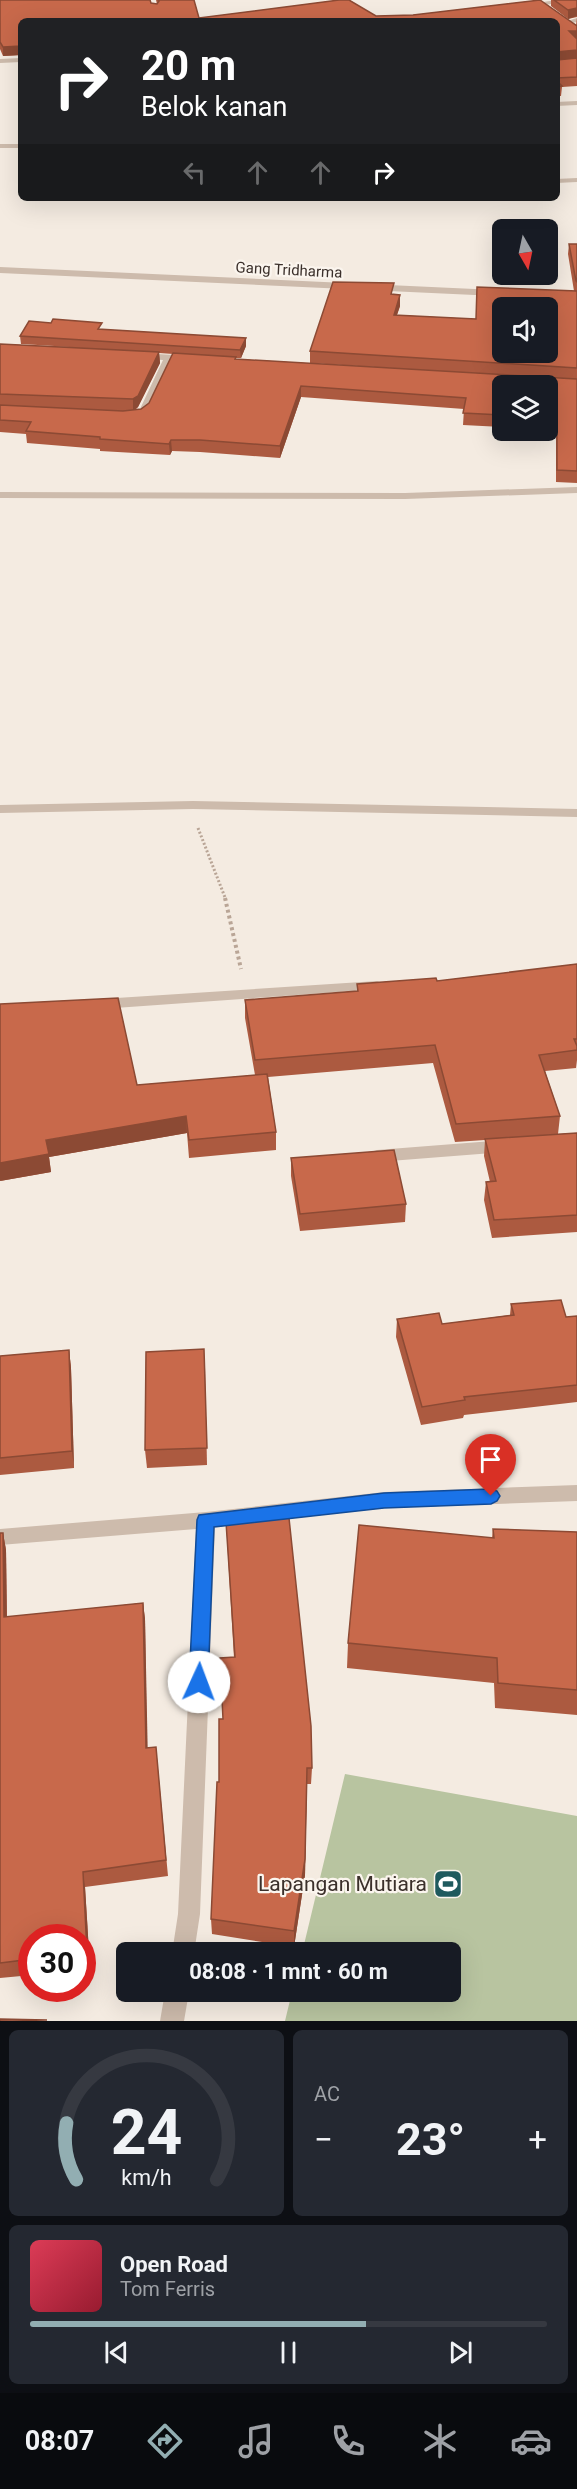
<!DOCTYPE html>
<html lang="id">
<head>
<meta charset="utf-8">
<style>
	body { margin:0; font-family:Roboto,sans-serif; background:#242831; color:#f1f3f6; height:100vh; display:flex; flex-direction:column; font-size:22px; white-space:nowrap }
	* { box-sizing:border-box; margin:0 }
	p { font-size:20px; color:#9ea1a6 }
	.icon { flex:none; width:33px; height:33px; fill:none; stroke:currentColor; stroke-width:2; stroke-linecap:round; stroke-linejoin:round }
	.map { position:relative; height:2021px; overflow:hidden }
	.details { display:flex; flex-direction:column; gap:9px; padding:9px; background:#0d0f14; flex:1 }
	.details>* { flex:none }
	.guide { position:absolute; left:18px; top:18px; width:542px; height:183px; border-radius:9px; box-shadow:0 6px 24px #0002; background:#202124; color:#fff; overflow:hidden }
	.needle { width:39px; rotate:171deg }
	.fabs { position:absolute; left:492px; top:219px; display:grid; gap:12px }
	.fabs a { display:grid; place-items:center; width:66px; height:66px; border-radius:9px; background:#171b24; box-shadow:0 6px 24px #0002; font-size:30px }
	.speed { position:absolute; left:18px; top:1924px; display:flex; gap:12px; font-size:30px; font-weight:700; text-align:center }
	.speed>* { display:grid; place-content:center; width:78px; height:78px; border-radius:50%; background:#171b24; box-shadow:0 6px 24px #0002; line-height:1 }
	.speed .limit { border:9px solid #d22; background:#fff; color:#111 }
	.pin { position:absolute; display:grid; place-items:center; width:51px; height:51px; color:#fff; margin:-62px -26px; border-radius:50% 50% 50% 0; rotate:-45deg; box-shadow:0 0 6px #0007 }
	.pin .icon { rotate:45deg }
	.me { position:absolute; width:66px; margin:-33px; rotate:2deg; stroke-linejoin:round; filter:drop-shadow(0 0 4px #0008) }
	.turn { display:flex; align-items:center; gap:21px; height:126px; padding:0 24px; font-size:27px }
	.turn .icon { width:78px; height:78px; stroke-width:2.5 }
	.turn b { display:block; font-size:42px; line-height:51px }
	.lanes { display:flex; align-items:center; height:57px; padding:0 24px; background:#0003; justify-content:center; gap:30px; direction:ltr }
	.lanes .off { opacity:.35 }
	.big { font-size:45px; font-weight:700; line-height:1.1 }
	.details .tile { flex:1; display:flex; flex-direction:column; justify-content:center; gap:9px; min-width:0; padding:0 21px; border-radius:9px; background:#242831 }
	.details .dial { align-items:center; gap:0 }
	.dial svg { height:156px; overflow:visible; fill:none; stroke:#363941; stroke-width:7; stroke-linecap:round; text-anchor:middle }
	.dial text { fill:#f1f3f6; stroke:none }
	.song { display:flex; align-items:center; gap:18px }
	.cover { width:72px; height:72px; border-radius:9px; background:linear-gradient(135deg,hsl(350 70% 55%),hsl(350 70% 35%)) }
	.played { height:6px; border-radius:3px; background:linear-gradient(90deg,#92aeb2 65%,#363941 65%) }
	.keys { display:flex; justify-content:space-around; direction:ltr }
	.heat { display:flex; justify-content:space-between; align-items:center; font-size:33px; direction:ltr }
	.details .tiles { flex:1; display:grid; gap:9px; grid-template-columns:1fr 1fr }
	.tile:last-child { grid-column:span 2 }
	.trip { position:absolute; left:116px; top:1942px; width:345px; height:60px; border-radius:9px; background:#171b24; box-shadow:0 6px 24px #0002; font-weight:700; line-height:60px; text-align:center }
	.tab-bar { display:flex; height:96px; justify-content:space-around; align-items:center; background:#090b0e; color:#9ea1a6 }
	.tab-bar .icon { width:42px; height:42px }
	.tab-bar .on { color:#92aeb2 }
	.tab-bar b { font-size:27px; color:#f1f3f6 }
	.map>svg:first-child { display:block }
</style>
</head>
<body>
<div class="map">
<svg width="577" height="2021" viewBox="0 0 577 2021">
	<rect width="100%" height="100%" fill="#f4ebe1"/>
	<polygon fill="#b8c4a0" points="345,1774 577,1816 577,2021 285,2021 292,1992 450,1992 450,1953 302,1953"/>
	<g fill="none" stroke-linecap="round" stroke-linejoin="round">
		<polyline stroke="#b9a596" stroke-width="3" stroke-dasharray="2 2" stroke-linecap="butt" points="198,828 226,900"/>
		<polyline stroke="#b9a596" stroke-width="4" stroke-dasharray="3 3" stroke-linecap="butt" points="225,898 241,969"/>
		<g fill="#cdbbac" fill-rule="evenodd">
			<rect x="0" y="144" width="21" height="4"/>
			<polygon points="577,178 577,182 556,183 556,179"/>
		</g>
		<g fill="#cdbbac" fill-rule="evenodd">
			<polygon points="556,0 577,1 527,7 524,5"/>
			<polygon points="577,18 577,22 567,24 564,22"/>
			<polygon points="21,58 21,62 0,63 0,59"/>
			<polygon points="577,101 577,105 556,106 556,102"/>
			<polygon points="0,267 496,290 500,293 496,296 0,273"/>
			<polygon points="140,353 191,356 196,359 191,362 172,361 149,411 133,419 128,416 140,409 163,360 137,358 135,356"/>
			<polygon points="577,487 577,493 405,499 0,498 0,492 405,493"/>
			<polygon points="193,801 577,809 577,817 193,809 0,813 0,805"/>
			<polygon points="377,981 382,983 384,986 382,989 101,1009 94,1004 101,999"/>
			<polygon points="505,1140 511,1142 513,1146 511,1150 505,1152 377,1162 371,1160 369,1156 371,1152 377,1150"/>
			<polygon points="577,1485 577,1501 384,1508 215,1527 200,1914 194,1953 172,1953 178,1914 196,1529 0,1545 0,1529 206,1512 384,1492"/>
			<polygon points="165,1992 189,1992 184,2021 160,2021"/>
		</g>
	</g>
	<g fill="#ac5a40" fill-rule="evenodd">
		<polygon points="0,0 150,0 151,3 157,4 156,0 194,0 199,18 339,0 349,0 376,16 413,15 540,0 576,25 577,17 568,19 551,6 551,0 577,0 577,31 572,31 577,31 577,86 562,87 561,96 556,96 556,21 21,21 21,55 3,56 0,49"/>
		<path d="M569,244H577V483L556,482V430H548V386H502V427L463,425L464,409L301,397L280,458L200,452L172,451L170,455L100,451V449L27,443L26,434L0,432V344L71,347L21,344L20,336L102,329L246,346L241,358H236V359L407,369L310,363V351L393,294L400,295V306L397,315L476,319L574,291L568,254ZM159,353L173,354L149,403L141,409H136L138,407L160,363Z"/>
		<polygon points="577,964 577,1060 576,1068 545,1071 560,1116 558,1134 577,1133 577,1232 492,1238 484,1200 486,1182 490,1182 484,1156 485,1140 455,1142 433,1063 268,1077 276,1132 276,1150 189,1158 187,1133 49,1157 51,1172 0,1181 137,1085 255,1075 245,1018 245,1000 357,991 357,984 437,981"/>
		<polygon points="291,1158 406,1204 405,1222 300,1231 291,1176"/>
		<polygon points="511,1304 566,1317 577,1316 577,1402 464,1415 463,1418 421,1425 396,1337 397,1319 442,1324 510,1315"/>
		<polygon points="69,1350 71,1368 74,1468 0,1475 0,1356"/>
		<polygon points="205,1367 207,1465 147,1468 145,1450"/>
		<polygon points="226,1522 312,1768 311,1784 307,1784 305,1875 294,1947 212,1934 211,1919 223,1719 234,1658"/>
		<polygon points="493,1529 577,1532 577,1715 495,1708 494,1683 347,1668 348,1643 492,1538"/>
		<polygon points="0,1533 3,1533 6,1550 7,1617 143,1603 145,1619 147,1748 156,1747 168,1876 85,1887 90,1968 82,1968 82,1938 32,1938 32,1975 0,1978"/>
	</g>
	<g fill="#8c4a34">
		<polygon points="577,8 577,16 568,19 568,10"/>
		<polygon points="569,31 577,31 577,39"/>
		<polygon points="21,46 21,55 3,56 3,47"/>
		<polygon points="577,50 577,59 556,61 556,52"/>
		<polygon points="400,295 400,306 393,326 394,315"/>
		<polygon points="246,338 246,346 241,358 240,350"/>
		<polygon points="159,352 160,363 138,407 133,411 133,399"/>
		<polygon points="301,386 301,397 280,458 280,446"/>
		<polygon points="171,440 172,451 170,455 169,444"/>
		<polygon points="186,1116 187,1133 49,1157 51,1172 0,1181 0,1163 46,1140"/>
		<polygon points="69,1350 71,1368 74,1468 72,1451"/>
		<polygon points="3,1533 6,1550 7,1634 4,1617"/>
		<polygon points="143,1603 145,1619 148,1764 146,1748"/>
		<polygon points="307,1768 305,1875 294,1947 294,1931"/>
		<polygon points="83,1872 85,1887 90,1968 87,1952"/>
	</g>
	<g fill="#c8694b" stroke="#8c4a34" stroke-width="1.5" fill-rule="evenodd">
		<polygon points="0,0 150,0 151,3 157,4 159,1 158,0 194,0 199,18 339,0 349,0 376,16 413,15 540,0 577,26 577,31 569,31 577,39 577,50 556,52 556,21 21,21 21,46 3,47 0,42"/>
		<polygon points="554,0 577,0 577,8 568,10"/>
		<polygon points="577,58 577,77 556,78 556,59 557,60"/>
		<polygon points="556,80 562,86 556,87"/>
		<polygon points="569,244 577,244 577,282 576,281"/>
		<path d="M333,282L394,283L391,294L400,295L394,315L476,319L477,287L577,291V368L310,351ZM502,308H548V352H502Z"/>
		<polygon points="53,319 102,323 98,329 246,338 240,350 20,336 29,321 51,323"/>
		<polygon points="0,344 159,352 138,396 133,399 0,394"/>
		<polygon points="173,353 236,357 235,359 577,379 577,471 557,470 557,419 548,418 548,386 502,386 502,415 463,413 466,398 301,386 280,446 200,440 171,440 169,444 100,439 100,437 26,431 31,422 0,420 0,405 123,411 141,409 149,403"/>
		<polygon points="577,964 577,1039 574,1039 577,1046 577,1050 539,1055 560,1116 456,1124 435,1045 255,1060 245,1000 358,991 357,984 436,978 437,981"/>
		<polygon points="118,998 137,1085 267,1074 276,1132 189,1140 186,1116 46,1140 49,1154 0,1163 0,1004"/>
		<polygon points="577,1133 577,1215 494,1220 486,1182 496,1181 485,1139"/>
		<polygon points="394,1150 406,1204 300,1214 291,1158"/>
		<polygon points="561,1300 566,1317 577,1316 577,1385 464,1397 465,1400 422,1407 397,1319 439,1313 442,1324 514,1315 511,1304"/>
		<polygon points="204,1349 207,1448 145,1450 146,1352"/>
		<polygon points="69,1350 72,1451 0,1458 0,1356"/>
		<polygon points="289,1518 311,1726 312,1768 307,1768 305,1859 294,1931 211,1919 217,1782 219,1782 219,1719 223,1719 220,1658 235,1657 226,1522"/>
		<polygon points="359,1525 494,1538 493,1529 577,1532 577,1690 498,1683 497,1658 348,1643"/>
		<polygon points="0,1533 3,1533 4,1617 143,1603 146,1748 156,1747 166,1860 83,1872 87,1952 82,1953 82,1938 32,1938 32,1959 0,1963"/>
		<polygon points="0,2019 47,2020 0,2021"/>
	</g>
	<polygon fill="#1a73e8" stroke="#114b97" stroke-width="1.5" points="491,1489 497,1491 500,1496 497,1501 491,1504 384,1508 214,1527 208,1682 205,1688 199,1691 192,1688 189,1682 197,1520 199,1515 384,1493"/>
	<defs>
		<g id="stadium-square" transform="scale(1.5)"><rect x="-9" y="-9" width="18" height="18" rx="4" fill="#1f5a5e" stroke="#fbf5ee"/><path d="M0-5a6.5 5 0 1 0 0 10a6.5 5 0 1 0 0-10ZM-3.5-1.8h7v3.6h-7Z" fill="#fff"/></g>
	</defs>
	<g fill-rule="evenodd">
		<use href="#stadium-square" x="448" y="1884"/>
	</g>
	<g text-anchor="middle" stroke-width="4.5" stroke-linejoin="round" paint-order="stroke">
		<g font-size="15" fill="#3b302b" stroke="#fbf5ee">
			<text transform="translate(289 270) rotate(3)" y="5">Gang Tridharma</text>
		</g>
		<g font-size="21" fill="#3b302b" stroke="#fbf5ee" text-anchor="end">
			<text x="427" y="1891">Lapangan Mutiara</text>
		</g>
	</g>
</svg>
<div class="fabs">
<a><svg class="needle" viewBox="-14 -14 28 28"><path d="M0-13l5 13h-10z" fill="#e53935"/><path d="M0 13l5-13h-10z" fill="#9ea1a6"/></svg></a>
<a><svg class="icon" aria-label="sound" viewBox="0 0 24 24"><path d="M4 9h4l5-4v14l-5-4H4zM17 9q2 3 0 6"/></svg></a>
<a><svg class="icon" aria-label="layers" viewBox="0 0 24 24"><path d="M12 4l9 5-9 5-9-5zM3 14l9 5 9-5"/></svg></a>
</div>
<div class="speed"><div class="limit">30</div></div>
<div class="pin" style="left:491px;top:1496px;background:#d93025"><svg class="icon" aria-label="arrive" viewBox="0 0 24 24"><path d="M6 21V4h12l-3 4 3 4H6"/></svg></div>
<svg class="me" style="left:199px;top:1682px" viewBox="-20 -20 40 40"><circle r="19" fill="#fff"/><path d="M0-13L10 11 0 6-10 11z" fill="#1a73e8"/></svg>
<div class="trip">08:08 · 1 mnt · 60 m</div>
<div class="guide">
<div class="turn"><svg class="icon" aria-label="right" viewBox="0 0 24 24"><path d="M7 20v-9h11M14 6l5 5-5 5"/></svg><div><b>20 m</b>Belok kanan</div></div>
<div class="lanes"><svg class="icon off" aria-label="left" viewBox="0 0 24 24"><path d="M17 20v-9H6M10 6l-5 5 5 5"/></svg><svg class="icon off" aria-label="ahead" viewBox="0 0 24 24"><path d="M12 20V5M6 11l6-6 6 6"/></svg><svg class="icon off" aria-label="ahead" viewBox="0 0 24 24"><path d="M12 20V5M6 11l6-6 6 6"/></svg><svg class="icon" aria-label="right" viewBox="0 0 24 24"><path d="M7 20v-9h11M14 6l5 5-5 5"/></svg></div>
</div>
</div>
<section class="details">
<div class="tiles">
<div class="tile dial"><svg viewBox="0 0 100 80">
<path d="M14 69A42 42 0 1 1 86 69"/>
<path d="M14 69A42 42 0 0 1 9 40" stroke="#92aeb2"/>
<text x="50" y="56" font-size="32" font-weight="700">24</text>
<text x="50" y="72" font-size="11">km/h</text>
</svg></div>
<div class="tile"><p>AC</p>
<div class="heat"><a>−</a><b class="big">23°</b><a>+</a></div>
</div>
<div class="tile">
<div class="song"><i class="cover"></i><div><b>Open Road</b><p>Tom Ferris</p></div></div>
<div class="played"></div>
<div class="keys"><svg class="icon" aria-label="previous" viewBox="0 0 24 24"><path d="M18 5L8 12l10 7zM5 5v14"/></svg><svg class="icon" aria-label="pause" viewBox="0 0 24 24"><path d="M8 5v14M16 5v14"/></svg><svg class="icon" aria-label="next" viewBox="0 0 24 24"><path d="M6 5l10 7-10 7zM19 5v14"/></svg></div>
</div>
</div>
</section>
<nav class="tab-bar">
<b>08:07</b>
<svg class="icon on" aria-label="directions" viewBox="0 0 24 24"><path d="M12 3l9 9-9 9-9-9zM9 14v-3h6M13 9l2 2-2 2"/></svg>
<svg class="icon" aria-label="music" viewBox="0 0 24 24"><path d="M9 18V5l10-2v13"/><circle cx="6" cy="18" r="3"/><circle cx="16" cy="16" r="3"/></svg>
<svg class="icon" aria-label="phone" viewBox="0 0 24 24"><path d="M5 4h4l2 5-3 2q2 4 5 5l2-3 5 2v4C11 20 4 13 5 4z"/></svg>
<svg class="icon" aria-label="climate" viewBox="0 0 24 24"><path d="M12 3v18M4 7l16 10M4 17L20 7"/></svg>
<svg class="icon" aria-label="car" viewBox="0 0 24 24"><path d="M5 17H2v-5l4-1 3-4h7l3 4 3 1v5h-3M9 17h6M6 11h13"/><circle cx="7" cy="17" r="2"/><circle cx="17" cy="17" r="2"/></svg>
</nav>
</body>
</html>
